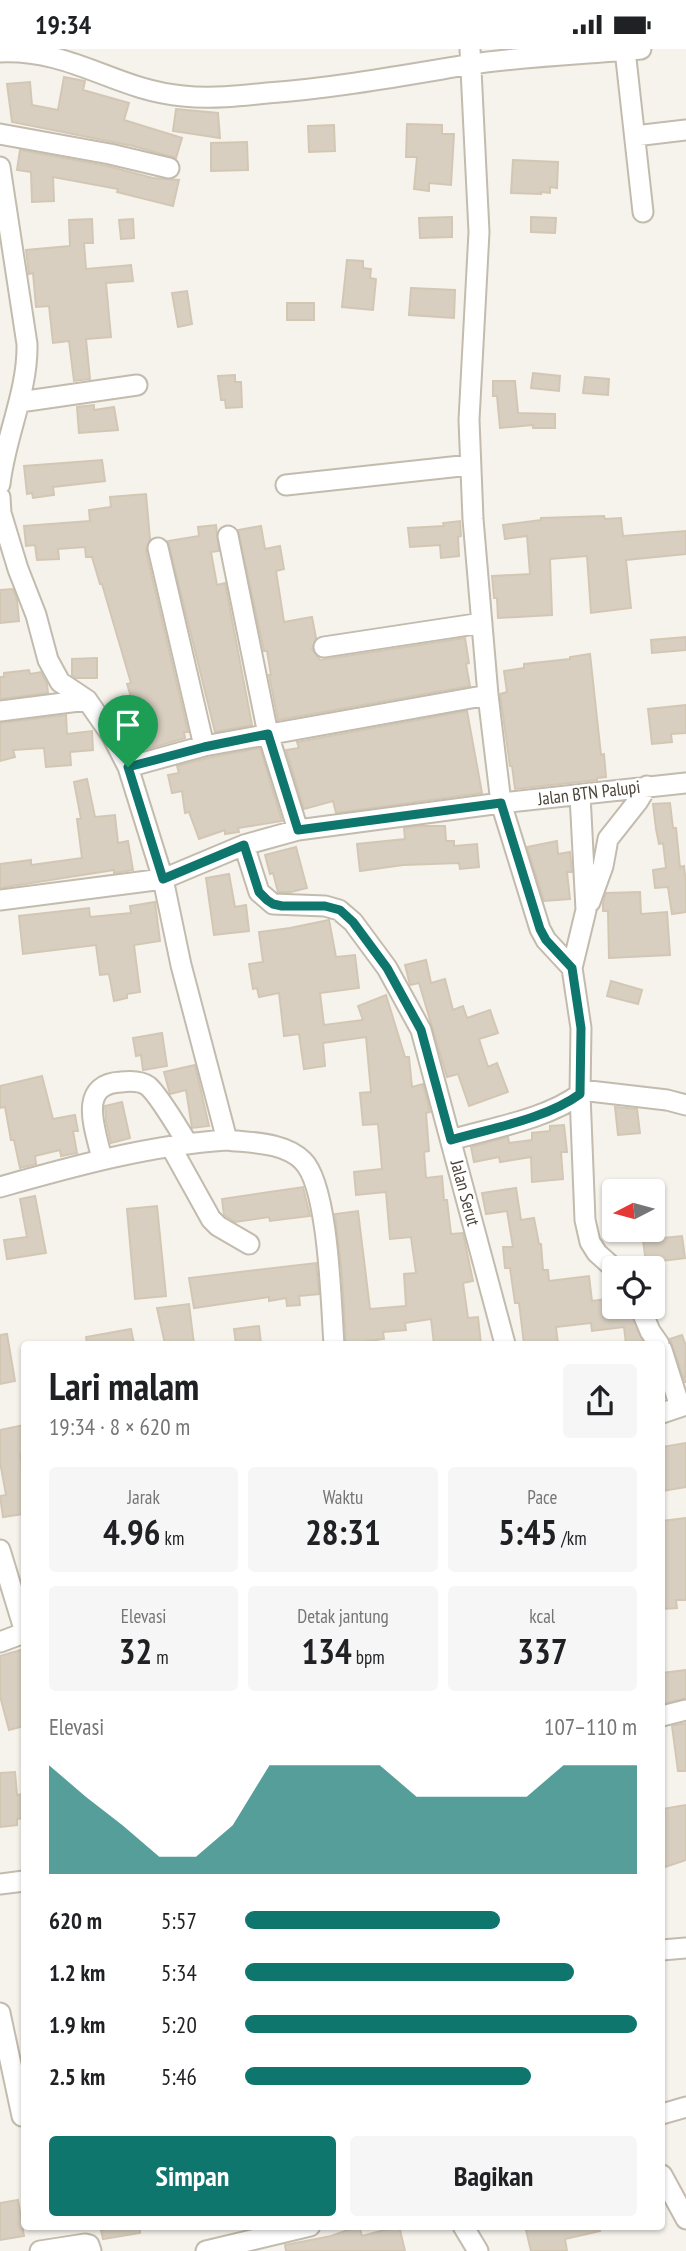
<!DOCTYPE html>
<html lang="id">
<head>
<meta charset="utf-8">
<style>
	:root { --surface:#fff; --page:#f6f6f6; --text:#202124; --muted:#757577; --accent:#0f766e }
	body { margin:0; font-family:"PT Sans Narrow",sans-serif; background:var(--page); color:var(--text); height:100vh; display:flex; flex-direction:column; font-size:26px; white-space:nowrap }
	* { box-sizing:border-box; margin:0 }
	p { font-size:23px; color:var(--muted) }
	.icon { flex:none; width:38px; height:38px; fill:none; stroke:currentColor; stroke-width:2; stroke-linecap:round; stroke-linejoin:round }
	.map { position:relative; flex:1; overflow:hidden }
	.drawer { position:absolute; left:21px; top:1292px; width:644px; height:889px; display:flex; flex-direction:column; background:var(--surface); border-radius:7px; box-shadow:0 2px 5px #0004 }
	.drawer>* { flex:none }
	.needle { width:46px; rotate:264deg }
	.controls { position:absolute; left:602px; top:1130px; display:grid; gap:14px }
	.controls a { display:grid; place-items:center; width:63px; height:63px; border-radius:7px; background:var(--surface); box-shadow:0 2px 5px #0004; font-size:35px }
	.pin { position:absolute; display:grid; place-items:center; width:60px; height:60px; color:#fff; margin:-72px -30px; border-radius:50% 50% 50% 0; rotate:-45deg; box-shadow:0 0 7px #0007 }
	.pin .icon { rotate:45deg }
	.round { display:grid; place-items:center; flex:none; width:74px; height:74px; border-radius:7px; background:var(--page) }
	.overview { display:flex; align-items:center; justify-content:space-between; height:119px; padding:0 28px }
	h1 { font-size:38px; font-weight:700; line-height:52px }
	.figures { display:grid; grid-template-columns:repeat(3,1fr); gap:10px; height:119px; padding:7px 28px }
	.figures div { display:grid; align-content:center; border-radius:7px; background:var(--page); text-align:center }
	.figures b { font-size:35px; font-weight:700 }
	.figures small { font-size:19px; font-weight:400 }
	.figures p { font-size:19px }
	.chart { height:196px; padding:14px 28px }
	.chart p { display:flex; justify-content:space-between }
	.chart svg { width:100%; height:126px; margin-top:7px; fill:var(--accent); opacity:.7 }
	.cta { display:flex; gap:14px; margin-top:auto; padding:14px 28px }
	.cta a { flex:1; height:80px; border-radius:7px; background:var(--accent); color:#fff; font-size:28px; font-weight:700; line-height:80px; text-align:center }
	.cta a+a { background:var(--page); color:var(--text) }
	ul { padding:0 28px; list-style:none; font-size:23px }
	li { display:grid; grid-template-columns:112px 84px 1fr; align-items:center; height:52px }
	li i { height:18px; border-radius:9px; background:var(--accent) }
	.status { display:flex; justify-content:space-between; align-items:center; height:49px; padding:0 35px; background:var(--surface); direction:ltr }
	.status svg { height:19px; fill:currentColor }
	.map>svg:first-child { display:block }
	.building { fill:#d8cfc1; stroke:#d3c7b4; stroke-width:2 }
	.lines { fill:none; stroke-linecap:round; stroke-linejoin:round }
	.minor-casing { stroke:#c2bbae; stroke-width:23 }
	.minor { stroke:#fff; stroke-width:19 }
	.route-casing { stroke:#fff; stroke-width:14 }
	.route { stroke:#0f766e; stroke-width:9 }
	.labels { text-anchor:middle; stroke-width:5; stroke-linejoin:round; paint-order:stroke }
	.street-label { font-size:18px; fill:#4b4439; stroke:#fff }
</style>
</head>
<body>
<div class="status"><b>19:34</b><svg viewBox="0 0 49 12"><path d="M0 12V9h3v3zM5 12V6h3v6zM10 12V3h3v9zM15 12V0h3v12zM26 1h20v11H26zM47 4h2v5h-2z"/></svg></div>
<div class="map">
<svg width="686" height="2202" viewBox="0 0 686 2202">
	<rect width="100%" height="100%" fill="#f6f3ec"/>
	<path class="building" d="M64,28L85,32L83,41L129,54L124,71L182,89L176,109L133,97L12,73L7,35L30,33L32,56L58,61Z
		M176,60L218,64L220,89L173,82Z
		M407,75L442,76V85H454L451,136L429,134V142L414,140L417,108H406Z
		M334,76L335,102L309,103L308,77Z
		M247,93L248,121L211,122V94Z
		M20,101L107,117L153,129L179,131L173,157L117,143L118,140L53,128L54,152L32,153L31,123L17,121Z
		M513,111L558,113L557,139L550,138V144L541,143V145L511,144Z
		M452,168V188L420,189L419,169Z
		M531,168L556,169L555,184L531,183Z
		M92,170L93,194H84L86,220L131,216L133,232L106,234L111,288L86,290L90,330L74,332L69,292L53,294L49,257L36,258L33,224L29,225L26,201L70,197L69,171Z
		M133,170L134,189L121,190L119,171Z
		M347,211L363,212V219L371,220L370,229L376,230L373,261L342,258Z
		M411,239L455,241L454,269L409,266Z
		M187,242L192,275L178,278L172,244Z
		M287,254H314V271H287Z
		M533,324L560,327L559,342L531,339Z
		M235,326V333H241L242,358L226,359L225,351H221L218,327Z
		M585,328L609,330L608,346L583,344Z
		M493,332H515L518,364L555,365V379H533V376L500,379L497,347H493Z
		M94,356V361L114,358L118,381L79,384L77,358Z
		M102,411L105,432L53,438L54,446L33,449L32,444L27,445L24,417Z
		M146,445L150,490L146,502L188,683H184L185,689L147,700L127,635L131,634L102,535H100L92,508H86L85,498L58,500L59,510L37,511L35,496L26,497L24,477L90,472L89,461L111,458L110,448Z
		M604,467L605,470L621,469L623,487L686,482V505L626,511L631,559L591,564L587,507L550,510L552,566L498,569L497,549H494L492,527L530,525L527,487L505,490L503,476L541,471V469Z
		M460,472L461,487L458,488L459,507L441,509L440,496L410,498L408,479L444,477L443,474Z
		M216,476L219,502L211,503L217,536L225,534L252,676L215,683L168,492L199,487L198,478Z
		M261,477L265,500L280,497L284,520L276,522L284,573L312,568L316,589L312,600L320,611L465,589L469,614L466,615L470,637L278,671L269,626H271L267,602H264L238,481Z
		M13,540L17,551L19,572L0,574V541Z
		M686,588V601L652,604L651,591Z
		M590,605L601,706L604,705L606,728L597,729V731L515,740L512,717H510L500,645L507,643L504,622L524,619V615L570,610V608Z
		M97,609V629H76L72,626V610Z
		M29,621L30,625L41,623L47,635L48,644L0,650V628H4V624Z
		M686,656V684L671,685L672,693L652,695L648,660Z
		M467,662L482,744L336,764L333,752L304,760L286,701L299,699L297,693Z
		M66,666L67,685L92,682L93,701L70,703L71,716L46,718L44,699L13,701L15,708L0,712V674Z
		M260,699L282,772L238,779L239,783L225,785V781L199,790L189,763L185,764L182,742L172,744L168,726L179,724L177,717L207,709Z
		M87,730L95,768L115,766L118,794L128,792L133,821L114,824V821L0,839V815L31,811V816L82,809L77,770H81L74,733Z
		M670,754L673,779H676L680,818L684,817L686,835V863L672,865L668,838L655,839L653,821L666,819L663,794L659,795L656,780L653,755Z
		M417,777H445L446,792H454V797L477,795L479,818L460,820L459,814L403,816L360,822L357,795L405,790L404,779Z
		M557,792L558,805L570,803L572,823H567L570,850L544,852L527,798Z
		M296,798L307,839L291,843H278L273,824L270,825L265,806Z
		M229,825L235,858L246,856L249,882L214,886L206,829Z
		M640,843L641,865L667,863L670,906L609,909L608,862H603V854L606,844Z
		M155,853L160,892L134,896L140,943L127,945V949L114,952L109,925L100,926L96,896L23,905L19,867L89,859L90,868L131,864L130,857Z
		M329,871L336,908L355,906L359,939L320,944L324,976L363,971L358,957L386,946L405,1008H409L412,1038L423,1035L430,1063L426,1064L429,1102L424,1103L426,1129L442,1127L444,1151H447L451,1185L463,1184L473,1232L463,1234L468,1269L478,1268L481,1295H434L431,1270L405,1274L406,1281L383,1283L384,1290L346,1295L342,1226L335,1165L358,1162L370,1260L406,1257L404,1225L416,1224L411,1188L390,1190L386,1143L356,1146L354,1123L382,1120L378,1075L363,1076L360,1044L371,1043L366,988L323,994L325,1017L304,1020L299,985L284,987L279,944L259,948L257,939L253,940L249,915L263,913L259,883L290,879Z
		M426,911L431,934L445,930L453,961L463,957L467,969L490,961L498,984L479,990L488,1018L497,1014L508,1043L469,1057L458,1025L447,1028L419,934L410,936L405,916Z
		M611,932L642,941L638,955L607,947Z
		M162,984L167,1017L143,1021L141,1006L136,1007L133,989Z
		M195,1016L209,1077L192,1079L186,1041L170,1045L164,1023Z
		M42,1027L53,1070L75,1066L78,1082H73L77,1104L61,1107L60,1101L35,1107L36,1115L20,1119L14,1091H11L5,1058L0,1059V1037Z
		M122,1053L130,1089L111,1094L106,1072L105,1057Z
		M615,1058L637,1060L640,1084L618,1086Z
		M564,1076L567,1103H561L563,1130L532,1133L531,1108L500,1113L499,1108L474,1113L471,1098L508,1088L509,1094L532,1091V1084L550,1082V1077Z
		M303,1138L310,1167L270,1172L269,1168L235,1173L224,1166L222,1150Z
		M516,1139L521,1171L534,1169L539,1195H541L543,1221H548L549,1232L589,1227L592,1252L613,1249L614,1258H628L644,1295H626L624,1278L592,1282L591,1274L556,1278L558,1295H524L519,1254H515L510,1219H505L503,1198H513L507,1162L486,1165L482,1144Z
		M35,1147L46,1204L7,1210L4,1191L27,1188L20,1150Z
		M157,1157L166,1247L135,1250L127,1160Z
		M682,1187L685,1209L646,1214L643,1191Z
		M316,1214L319,1245L299,1247L300,1256L287,1257L286,1249L269,1252V1248L194,1259L189,1229Z
		M189,1255L194,1295H165L157,1259Z
		M259,1277L261,1295H236L234,1280Z
		M131,1280L134,1295H87L86,1288Z
		M7,1285L15,1332L0,1335V1286Z
		M682,1286L686,1297L685,1334L670,1290Z
		M24,1376V1404L20,1405L24,1433V1465L3,1468L0,1447L6,1446L0,1413V1381Z
		M686,1394V1438L662,1442V1398Z
		M686,1469V1551H676L677,1559L662,1560V1472Z
		M24,1600V1677L9,1681L0,1647V1607Z
		M686,1621V1649L662,1655V1624Z
		M686,1674V1722H678L672,1677Z
		M15,1723L17,1746L24,1745V1769L17,1770V1776L0,1778V1724Z
		M686,1756V1811L662,1819V1760Z
		M18,2151L24,2187L0,2191V2154Z
		M100,2177H140V2184L103,2190Z
		M359,2177L362,2187L399,2177L405,2202H286L285,2196L331,2187Z
		M525,2177H599L600,2182L565,2190L567,2202H531Z"/>
	<g class="lines">
		<defs>
			<path id="minor" d="M470,0L479,183L469,371L473,470L488,646L501,754L540,880L546,891L572,919
				M625,1L643,163
				M0,3C73,0 115,41 183,47C211,50 239,47 267,44C334,39 400,27 466,16C524,7 583,5 641,0
				M0,85L110,105L169,119
				M635,87L686,81
				M0,118L27,295C28,343 5,388 0,435
				M20,353L137,336
				M286,436L470,416
				M0,448L1,464L18,520L36,566L48,611L60,633L87,651L112,687L128,718L163,830L181,916L227,1091C150,1096 74,1117 0,1138
				M228,487L268,685L298,781
				M158,499L204,697
				M324,598L482,574
				M0,662L87,651
				M128,718L204,697L488,646
				M580,746L586,861L572,919L581,979L580,1045L585,1171L590,1193L597,1204L615,1220
				M244,796L259,843L273,855L325,857L339,861L353,873L387,919L421,981L505,1295
				M0,851L163,830L244,796L298,781L501,754L686,734
				M590,853L603,817L608,790L638,752L647,737
				M581,1041L667,1051L686,1056
				M227,1091C251,1094 285,1093 303,1112C329,1138 331,1256 334,1295
				M451,1091C491,1079 547,1070 580,1045
				M171,1098L211,1170L218,1177L249,1195
				M102,1110C96,1082 76,1035 121,1033C129,1032 141,1032 148,1037C159,1046 179,1081 188,1095
				M640,1258L650,1282L659,1295
				M662,1301L680,1358
				M662,1364L686,1356
				M0,1501L24,1580
				M0,1593L24,1584
				M662,1667L686,1661
				M0,1835L24,1832
				M662,1901L686,1899
				M0,1964L22,2067
				M662,2065L686,2058
				M662,2126L686,2170
				M463,2177L478,2202
				M40,2202L85,2195L89,2196L91,2202
				M206,2202L310,2177"/>
		</defs>
		<use href="#minor" class="minor-casing"/>
		<use href="#minor" class="minor"/>
	</g>
	<g class="lines">
		<defs>
			<path id="route" d="M268,685L298,781L501,754L540,880L546,891L572,919L581,979L580,1045C546,1070 492,1079 451,1091L421,981L387,919L353,873L340,861L325,857H282L273,855L267,851L259,843L244,796L163,830L128,718L204,698Z"/>
		</defs>
		<use href="#route" class="route-casing"/>
		<use href="#route" class="route"/>
	</g>
	<g class="labels">
		<g class="street-label">
			<text transform="translate(589 744) rotate(-7)" y="6">Jalan BTN Palupi</text>
			<text transform="translate(465 1144) rotate(75)" y="6">Jalan Serut</text>
		</g>
	</g>
</svg>
<div class="controls">
<a><svg class="needle" viewBox="-14 -14 28 28"><path d="M0-13l5 13h-10z" fill="#e53935"/><path d="M0 13l5-13h-10z" fill="#757577"/></svg></a>
<a><svg class="icon" aria-label="locate" viewBox="0 0 24 24"><circle cx="12" cy="12" r="6"/><path d="M12 2v4M12 18v4M2 12h4M18 12h4"/></svg></a>
</div>
<div class="pin" style="left:128px;top:718px;background:#1e9e55"><svg class="icon" aria-label="arrive" viewBox="0 0 24 24"><path d="M6 21V4h12l-3 4 3 4H6"/></svg></div>
<section class="drawer">
<div class="overview"><div><h1>Lari malam</h1><p>19:34 · 8 × 620 m</p></div><a class="round"><svg class="icon" aria-label="share" viewBox="0 0 24 24"><path d="M12 15V3M7 8l5-5 5 5M5 13v7h14v-7"/></svg></a></div>
<div class="figures">
<div><p>Jarak</p><b>4.96<small> km</small></b></div>
<div><p>Waktu</p><b>28:31</b></div>
<div><p>Pace</p><b>5:45<small> /km</small></b></div>
</div>
<div class="figures">
<div><p>Elevasi</p><b>32<small> m</small></b></div>
<div><p>Detak jantung</p><b>134<small> bpm</small></b></div>
<div><p>kcal</p><b>337</b></div>
</div>
<div class="chart"><p><span>Elevasi</span>107–110 m</p>
<svg viewBox="0 0 160 44" preserveAspectRatio="none"><path d="M0 44V6L10 17L20 27L30 38L40 38L50 27L60 6L70 6L80 6L90 6L100 17L110 17L120 17L130 17L140 6L150 6L160 6V44z"/></svg>
</div>
<ul>
<li><b>620 m</b>5:57<i style="width:65%"></i></li>
<li><b>1.2 km</b>5:34<i style="width:84%"></i></li>
<li><b>1.9 km</b>5:20<i style="width:100%"></i></li>
<li><b>2.5 km</b>5:46<i style="width:73%"></i></li>
</ul>
<div class="cta"><a>Simpan</a><a>Bagikan</a></div>
</section>
</div>
</body>
</html>
